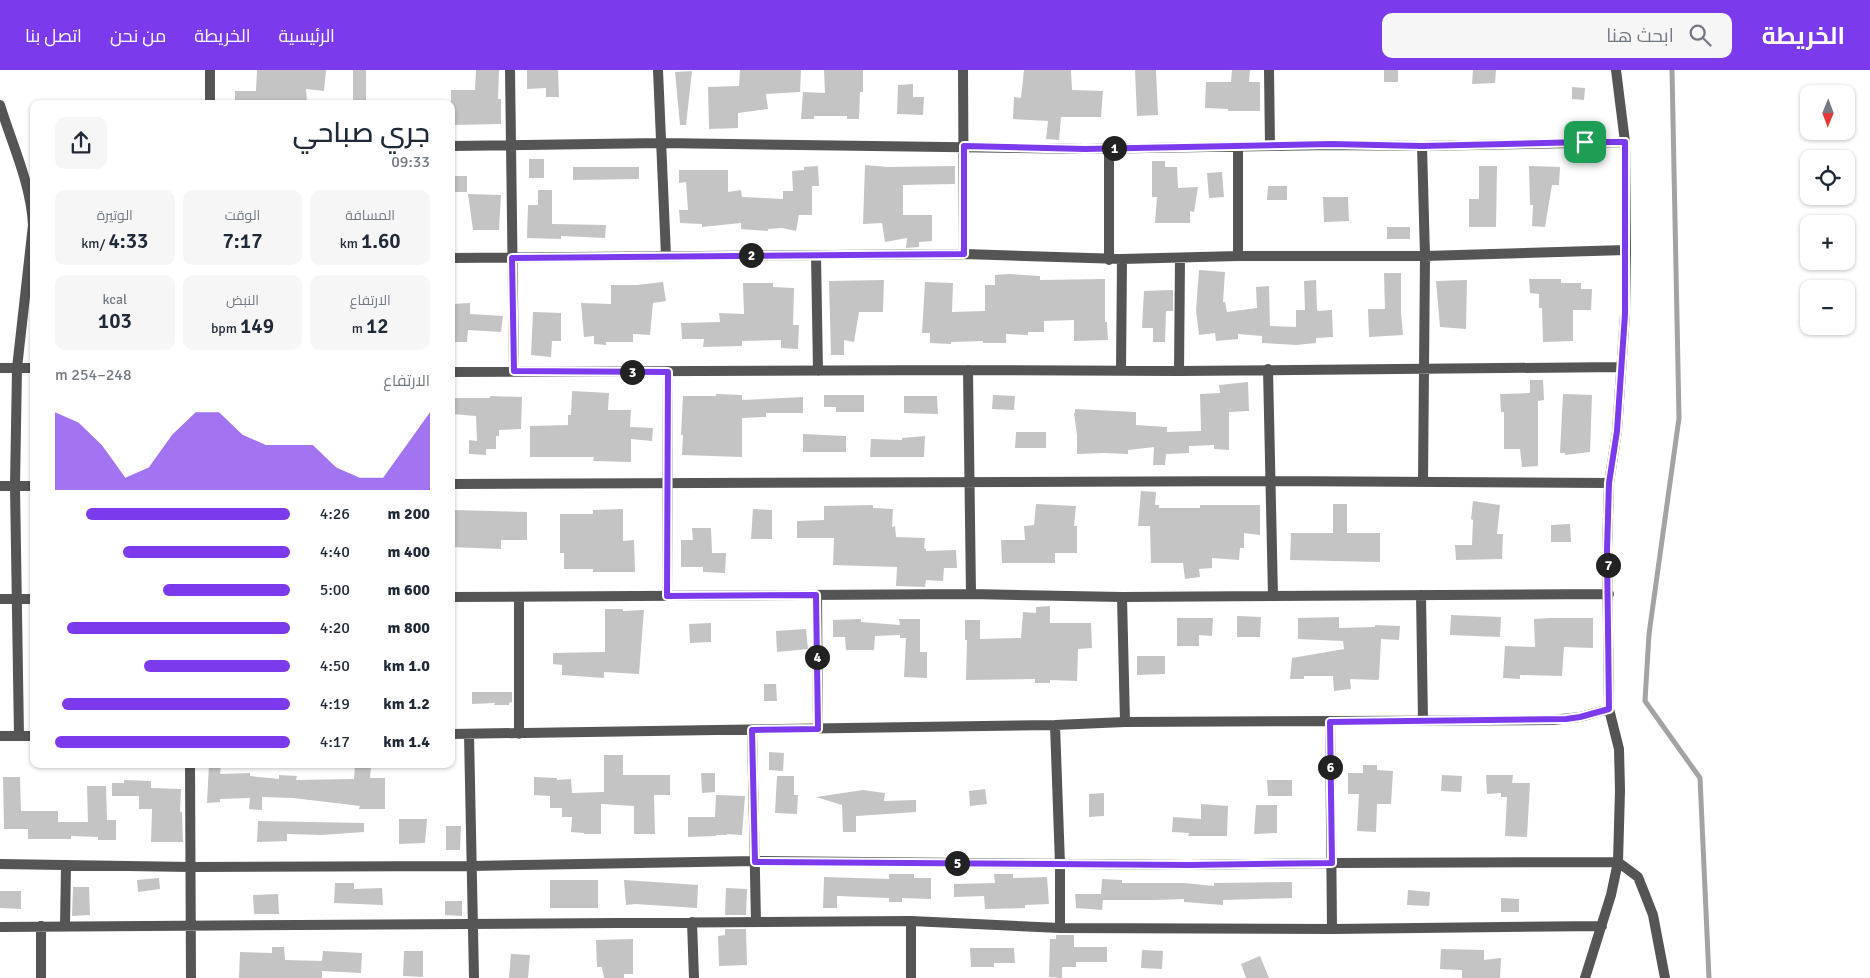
<!DOCTYPE html>
<html lang="ar">
<head>
<meta charset="utf-8">
<style>
	:root { --surface:#fff; --page:#f6f6f7; --text:#1f2937; --muted:#747a83; --accent:#7c3aed }
	body { margin:0; font-family:Signika,Cairo,sans-serif; background:var(--page); color:var(--text); direction:rtl; height:100vh; display:flex; flex-direction:column; font-size:19px; white-space:nowrap }
	* { box-sizing:border-box; margin:0 }
	p { font-size:16px; color:var(--muted) }
	.icon { flex:none; width:28px; height:28px; fill:none; stroke:currentColor; stroke-width:2; stroke-linecap:round; stroke-linejoin:round }
	.map { position:relative; flex:1; overflow:hidden; direction:ltr }
	.sheet { position:absolute; left:30px; top:30px; width:425px; height:668px; display:flex; flex-direction:column; background:var(--surface); border-radius:10px; box-shadow:0 1px 4px #0004; direction:rtl }
	.sheet>* { flex:none }
	.needle { width:32px; rotate:181deg }
	.fabs { position:absolute; left:1800px; top:15px; display:grid; gap:10px }
	.fabs a { display:grid; place-items:center; width:55px; height:55px; border-radius:10px; background:var(--surface); box-shadow:0 1px 4px #0004; font-size:25px }
	.pin { position:absolute; display:grid; place-items:center; width:42px; height:42px; color:#fff; margin:-21px; border-radius:10px; box-shadow:0 2px 8px #0006 }
	.km { position:absolute; width:25px; height:25px; margin:-12px; border-radius:50%; background:#222; color:#fff; font-size:14px; line-height:25px; text-align:center }
	.round { display:grid; place-items:center; flex:none; width:52px; height:52px; border-radius:10px; background:var(--page) }
	.head { display:flex; align-items:center; justify-content:space-between; height:85px; padding:0 25px }
	h1 { font-size:28px; font-weight:600; line-height:38px }
	.metrics { display:grid; grid-template-columns:repeat(3,1fr); gap:8px; height:85px; padding:5px 25px }
	.metrics div { display:grid; align-content:center; border-radius:10px; background:var(--page); text-align:center }
	.metrics b { font-size:21px; font-weight:600 }
	.metrics small { font-size:14px; font-weight:400 }
	.metrics p { font-size:14px }
	.chart { height:140px; padding:10px 25px }
	.chart p { display:flex; justify-content:space-between }
	.chart svg { width:100%; height:90px; margin-top:5px; fill:var(--accent); opacity:.7 }
	ul { padding:0 25px; list-style:none; font-size:16px }
	li { display:grid; grid-template-columns:80px 60px 1fr; align-items:center; height:38px }
	li i { height:12px; border-radius:6px; background:var(--accent) }
	header { display:flex; align-items:center; gap:30px; box-sizing:border-box; height:70px; padding:0 25px; background:var(--accent); color:#fff }
	header strong { font-size:24px }
	nav { display:flex; gap:28px; margin-inline-start:auto; font-size:18px }
	.search { width:350px; height:45px; background:var(--page); display:flex; align-items:center; gap:12px; box-sizing:border-box; padding:0 18px; border-radius:10px; color:var(--muted); font-size:19px }
	.map>svg:first-child { display:block }
	.lines { fill:none; stroke-linecap:round; stroke-linejoin:round }
	.stream { stroke:#a3a3a3; stroke-width:5 }
	.building { fill:#c4c4c4 }
	.street { stroke:#555; stroke-width:10 }
	.route-casing { stroke:#fff; stroke-width:10 }
	.route { stroke:#7c3aed; stroke-width:6 }
</style>
</head>
<body>
<header>
<strong>الخريطة</strong>
<div class="search"><svg class="icon" aria-label="search" viewBox="0 0 24 24"><circle cx="10" cy="10" r="6"/><path d="M15 15l6 6"/></svg>ابحث هنا</div>
<nav><a>الرئيسية</a><a>الخريطة</a><a>من نحن</a><a>اتصل بنا</a></nav>
</header>
<div class="map">
<svg width="1870" height="908" viewBox="0 0 1870 908">
	<rect width="100%" height="100%" fill="#fff"/>
	<g class="lines">
		<path class="stream" d="M1672,0L1679,348L1649,564L1645,631L1700,708L1709,908"/>
	</g>
	<path class="building" d="M257,0H326L324,21L306,19L307,31L280,32V34H235V21H256Z
		M353,0H366V34H353Z
		M476,0H499L498,29H501V54L451,55V20H475Z
		M527,0H558L559,27H546V18L527,19Z
		M740,0H801L800,22L766,24L768,39L738,43V58L709,59L708,17L739,16Z
		M824,0H863V22H860L859,49H847V46H814V49H801L803,22L825,23Z
		M1024,0H1071L1072,20L1103,21L1101,47H1061L1059,70L1046,69L1048,51L1013,49L1014,27L1021,28Z
		M1135,0H1156L1158,45L1137,46Z
		M1232,0H1250L1249,12H1260V41H1228V39L1205,38L1206,12H1231Z
		M1384,0H1398V12H1384Z
		M1473,0H1496L1495,13L1472,14Z
		M692,1L686,55H680L675,2Z
		M913,14V27H924L923,45L897,44L898,15Z
		M1572,17L1585,18L1584,30L1572,29Z
		M529,89H544V108H529Z
		M1152,91H1165V97H1177L1178,118L1198,117L1194,142L1190,141V153H1155L1157,127H1152Z
		M865,95L887,97L955,96V114L903,115V145H932V171L919,172V177L906,178L907,168L885,172L882,153L863,154Z
		M818,96L819,116H812V145H799L796,161L782,158L768,159V161L741,159V153L702,157V154L680,153L679,140H688L686,112L679,113V100H728V122L741,120L742,127L783,129V121H793L792,101L804,100V97Z
		M1479,96H1497L1496,157H1469V129H1479Z
		M1529,96L1560,97L1559,115H1552L1545,157L1532,156L1533,135H1530Z
		M573,97H639V109L573,110Z
		M1222,102L1224,127L1209,128L1207,103Z
		M451,106H467V122H451Z
		M1268,116H1287V130H1267Z
		M538,120H552V154L606,155L605,168L561,166V169L527,168L528,135H538Z
		M468,124L501,125L499,160H473Z
		M1323,127H1348L1349,151L1324,152Z
		M1387,157H1410V169H1387Z
		M1199,200L1225,202L1223,232H1225L1227,242L1257,238L1256,217L1269,216L1270,256L1296,257V240H1305L1304,211L1316,210L1317,240L1318,241L1332,240L1333,267L1316,268V273L1296,275L1262,273V266L1238,264V269L1216,271L1215,263L1199,265L1196,240Z
		M1384,203H1401V243L1403,265L1369,267L1368,239H1385Z
		M1009,204L1040,206V210L1105,209V252H1107L1108,270L1074,271V250L1044,251V262H1028V265L1006,264V273H983V271L951,272V274L930,273V263H922L925,212L953,213L952,242L985,241V215H995V205Z
		M1529,209H1561V213H1581V219H1592L1591,240H1573V271L1543,272L1542,238H1539V224L1530,223Z
		M884,210L883,242H859L854,272L844,270V285H831L829,211Z
		M1467,210L1466,259L1440,257L1436,211Z
		M663,212L666,231L653,233L650,265L633,264V272H606V275L594,274V266L584,267L581,233L611,234V215H637Z
		M743,213H773V217L794,218L793,255H799L798,279L781,278V270L742,271V276L703,277L704,269H682L681,253L720,252L719,243L744,244Z
		M1173,220V241H1166L1165,272H1153V258H1142L1144,221Z
		M470,233V244L503,246L501,262L468,260L467,272H451V252H454L453,234Z
		M533,242L561,243V271H552L551,287L531,285Z
		M1530,310H1543L1544,330L1538,331V396L1522,397L1520,379H1504V342H1501L1500,324L1530,323Z
		M1248,312L1249,341L1229,342V380L1214,379V375L1189,376V383L1166,384L1165,395H1153L1154,377L1128,380V384L1104,383L1077,384V365L1074,343H1075V339L1136,342V355L1167,357V362L1201,361L1200,324L1220,323L1219,315Z
		M572,321L609,323L608,340H631L630,357L653,358L652,371L631,369V392L593,391L594,387H530V356L568,355V345H571Z
		M716,324L742,325V330L803,327V343H766V347L742,348V387L682,385L683,365H681L683,326H716Z
		M1563,324L1592,325L1590,382L1565,385V383H1560Z
		M824,325H864V342H836V337H824Z
		M993,325L1015,326L1014,340L992,339Z
		M490,326L522,327L521,359L499,360V366H496V379H486V385L469,384V370L477,371L476,346L451,344V328H490Z
		M904,326H937L938,344L904,343Z
		M1016,362H1046V378H1015Z
		M803,364L846,366V382H803Z
		M925,366L924,387H870L871,369L902,370V368Z
		M1141,421L1156,422L1155,435H1159V438H1200V435H1260V465L1244,463V478H1240L1239,490L1212,488V498L1199,499L1200,507L1185,509L1183,493H1151L1150,456H1138Z
		M1473,431L1500,435L1497,464H1503L1502,489L1456,490L1455,475H1472L1473,450L1471,449Z
		M1036,434L1076,436L1074,456H1077V483H1055V493H1002L1001,470H1025L1024,456L1034,455Z
		M1333,434H1347V463H1380V492L1290,490L1291,463H1333Z
		M873,435V438L893,439L892,457L895,456L896,467L925,468L924,478L926,479V481L956,480L957,498H944L943,511L926,510L925,517L896,516L897,497L833,495L834,468H797V451L824,450V436Z
		M623,439V471L634,470L635,502H593V499H564V483H560V444H593V440Z
		M753,439L772,440V469H751Z
		M451,440L527,442V470H501V479L451,477Z
		M1570,454L1571,472H1551V455Z
		M692,458H711L712,483H726L725,503L703,502V497H681V470H693Z
		M1050,536V553H1091L1092,578L1078,579L1077,611L1050,610V613H1035V609L966,610L967,570H965V550H980V569L1021,568L1023,542L1036,543V537Z
		M605,539H623V541L644,540L639,604L604,602V608L562,605V595L553,594V583L605,582Z
		M1451,545L1501,547L1500,567L1450,565Z
		M1237,546L1261,547L1260,567H1237Z
		M1339,547V558L1375,557V555L1400,556L1399,570L1381,569L1379,609L1378,610L1350,609L1351,619L1334,621L1333,606H1304V609H1290L1292,588L1344,579L1343,571L1298,569V548Z
		M1177,548H1213L1212,566L1199,565V576H1177Z
		M1551,548H1593V578L1564,577L1562,606L1520,605V609L1503,608L1505,576L1535,577L1534,549Z
		M861,549V552L900,555L899,549H920V582H927V608L904,607L906,568H900V565L875,566L874,580H846L845,567H833V550Z
		M711,553V572L690,573L689,554Z
		M806,559L808,579L777,582L776,561Z
		M1137,586H1165V604L1137,605Z
		M764,614H776L777,631H764Z
		M472,622H512V632L509,633V635H494L495,633L472,634Z
		M769,682L784,683L783,701L769,700Z
		M604,685H623V705H670V725H654L655,764H634V736L601,734V764H584V763L571,762L572,747H562V738H550V726L534,725V707L557,708V710L571,709L572,723L604,722Z
		M209,694H221L220,704L250,703V706L279,709V705L297,706L296,710L354,709L355,695L371,696L370,708H385V739H359L360,736L293,728L262,727V740L249,739L250,728L220,729V732L207,733Z
		M1363,695H1377V700L1393,701L1391,734H1377L1376,762L1357,761L1359,724H1348V703H1363Z
		M701,703H715V722L702,723Z
		M1442,705L1462,706L1461,722L1441,721Z
		M1486,705H1513L1512,713H1530L1527,767L1505,766L1507,727H1501V723L1487,724Z
		M777,706H794V725H798L797,744L775,743Z
		M3,707H20L21,741H58V752H88L87,716H106L107,750H116V770H98V767L71,766V769H28V759H4Z
		M124,710L151,711V718L181,719L180,742H182L183,772H151L152,739H139V726H112V713H124Z
		M1267,710H1292V726H1268Z
		M985,719L987,734L970,736L969,721Z
		M863,720L885,723L884,731L916,730V742L856,746V762H843L842,735L816,727Z
		M1104,723V746L1089,747V724Z
		M716,725L745,726L742,765L727,764V765H716V766L688,767V747H715Z
		M1201,734L1228,736L1227,766H1188L1189,763L1172,762L1173,747L1201,749Z
		M1256,735H1277V763L1254,764Z
		M399,749H427L425,773L399,774Z
		M258,751L364,753V762L322,765L287,764V771L257,772Z
		M446,756H461L460,780H446Z
		M889,804H914V808H931V829L902,828V832H889V828L837,826V838H823L824,807L889,809Z
		M994,804H1013V808L1047,807L1049,834L1025,835V838L985,839L984,826L954,827V814L995,813Z
		M159,808L160,819L138,822L137,810Z
		M1102,809L1122,810V813H1184L1214,816V813L1292,812V828L1223,830V835L1184,832V829L1156,830H1103L1102,840L1076,838L1075,824H1101Z
		M550,810H598V838H550Z
		M624,810L698,815L697,838L635,834L626,835Z
		M335,813H354V819L382,818L383,835L334,833Z
		M73,817H89L90,845L72,846Z
		M726,818L747,819L746,845H725Z
		M1408,820L1430,822L1429,836L1407,835Z
		M0,821H21V839L0,838Z
		M278,824L279,844H254L253,825Z
		M1501,828L1519,829V842H1501Z
		M445,831H462V846L445,845Z
		M725,859H746L747,895L719,896L718,866L725,865Z
		M1056,865H1074V877H1107V892H1076V897H1062V908L1049,907L1050,869H1056Z
		M633,869V904H624V908H604L602,897H597L596,870Z
		M272,877H284L285,890L322,891L323,881L362,883L361,903L322,901V908H239L240,882L272,883Z
		M970,878H1014L1015,893H994V897H971Z
		M1441,879L1484,880V890L1501,888L1500,908H1462V900L1440,899Z
		M1142,880L1163,881L1162,899L1141,898Z
		M404,881H423V907L403,906Z
		M511,884L530,885L528,908H509Z
		M1260,886L1269,908H1246L1241,894Z"/>
	<g class="lines">
		<path class="street" d="M210,0V34
			M510,0L514,301
			M658,0L666,186
			M963,0L964,184
			M1269,0L1270,76
			M0,35C12,74 31,114 33,155L17,298L15,416L19,666
			M451,76L662,73L1085,79L1331,75L1422,76L1625,72
			M1422,76L1425,186L1423,412
			M816,185L818,301
			M1238,186V76
			M451,188L964,184L1122,189L1238,186H1425L1626,180
			M1109,190V78
			M0,298H34
			M1268,299L1273,526
			M968,300L971,524
			M1121,301L1122,189
			M1179,301L1180,188
			M451,302L968,300L1179,301L1621,297
			M451,414L1271,411L1609,413
			M0,416H34
			M817,525L818,659
			M1421,525L1423,651
			M667,526L668,301
			M451,527L971,524L1122,527L1609,524
			M1122,527L1125,652
			M0,529H34
			M1330,652L1332,859
			M1055,655L1060,794V858
			M752,660L756,852
			M451,664L1055,655L1125,652L1553,650L1580,647L1609,639
			M469,664L474,908
			M519,664V527
			M0,666H34
			M190,694L191,908
			M0,794L191,797L471,796L755,791L1189,795L1332,793L1618,792L1638,807L1646,827L1653,845L1665,908
			M911,851V908
			M692,852L694,908
			M41,856V908
			M65,856L66,795
			M0,857L911,851L1060,858L1332,859L1602,856
			M1585,908L1611,825L1618,792L1620,720L1619,679L1609,639L1607,480L1609,413L1617,361L1625,244L1626,180L1625,72L1616,0"/>
	</g>
	<g class="lines">
		<defs>
			<path id="route" d="M1585,72H1625V244L1617,361L1609,413L1607,480L1609,639L1580,647L1566,649L1330,652L1332,793L1189,795L755,792L752,660L818,659L816,525L667,526L668,302L514,301L512,188L964,184V76L1085,79L1331,74L1422,76Z"/>
		</defs>
		<use href="#route" class="route-casing"/>
		<use href="#route" class="route"/>
	</g>
</svg>
<div class="fabs">
<a><svg class="needle" viewBox="-14 -14 28 28"><path d="M0-13l5 13h-10z" fill="#e53935"/><path d="M0 13l5-13h-10z" fill="#747a83"/></svg></a>
<a><svg class="icon" aria-label="locate" viewBox="0 0 24 24"><circle cx="12" cy="12" r="6"/><path d="M12 2v4M12 18v4M2 12h4M18 12h4"/></svg></a>
<a>+</a>
<a>−</a>
</div>
<div class="pin" style="left:1585px;top:72px;background:#1e9e55"><svg class="icon" aria-label="arrive" viewBox="0 0 24 24"><path d="M6 21V4h12l-3 4 3 4H6"/></svg></div>
<b class="km" style="left:1114px;top:78px">1</b>
<b class="km" style="left:751px;top:185px">2</b>
<b class="km" style="left:632px;top:302px">3</b>
<b class="km" style="left:817px;top:587px">4</b>
<b class="km" style="left:957px;top:793px">5</b>
<b class="km" style="left:1330px;top:697px">6</b>
<b class="km" style="left:1608px;top:495px">7</b>
<section class="sheet">
<div class="head"><div><h1>جري صباحي</h1><p>09:33</p></div><a class="round"><svg class="icon" aria-label="share" viewBox="0 0 24 24"><path d="M12 15V3M7 8l5-5 5 5M5 13v7h14v-7"/></svg></a></div>
<div class="metrics">
<div><p>المسافة</p><b>1.60<small> km</small></b></div>
<div><p>الوقت</p><b>7:17</b></div>
<div><p>الوتيرة</p><b>4:33<small> /km</small></b></div>
</div>
<div class="metrics">
<div><p>الارتفاع</p><b>12<small> m</small></b></div>
<div><p>النبض</p><b>149<small> bpm</small></b></div>
<div><p>kcal</p><b>103</b></div>
</div>
<div class="chart"><p><span>الارتفاع</span>248–254 m</p>
<svg viewBox="0 0 160 44" preserveAspectRatio="none"><path d="M0 44V6L10 11L20 22L30 38L40 33L50 17L60 6L70 6L80 17L90 22L100 22L110 22L120 33L130 38L140 38L150 22L160 6V44z"/></svg>
</div>
<ul>
<li><b>200 m</b>4:26<i style="width:87%"></i></li>
<li><b>400 m</b>4:40<i style="width:71%"></i></li>
<li><b>600 m</b>5:00<i style="width:54%"></i></li>
<li><b>800 m</b>4:20<i style="width:95%"></i></li>
<li><b>1.0 km</b>4:50<i style="width:62%"></i></li>
<li><b>1.2 km</b>4:19<i style="width:97%"></i></li>
<li><b>1.4 km</b>4:17<i style="width:100%"></i></li>
</ul>
</section>
</div>
</body>
</html>
